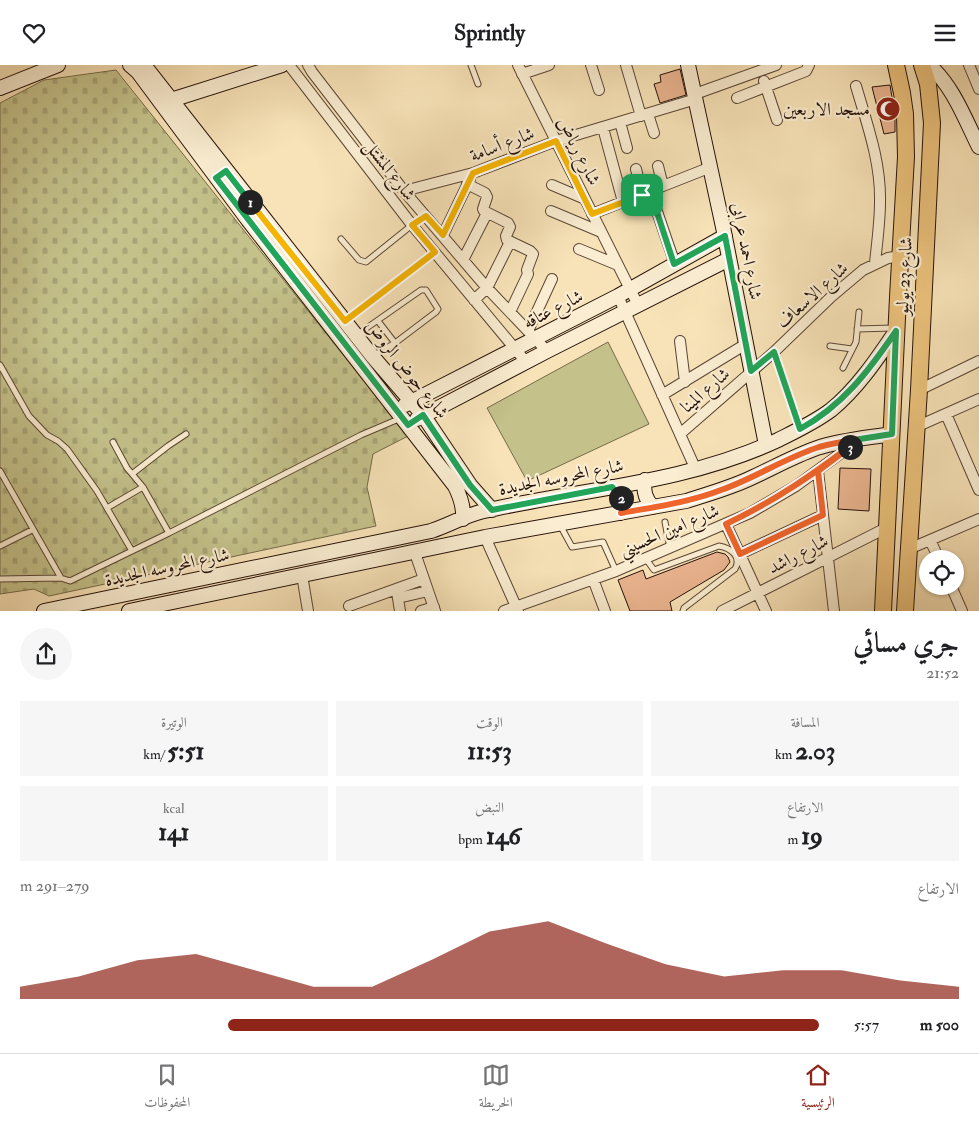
<!DOCTYPE html>
<html lang="ar">
<head>
<meta charset="utf-8">
<style>
	:root { --surface:#fff; --page:#f6f6f6; --text:#202124; --muted:#757577; --line:#e0e0e0; --accent:#8f2418 }
	body { margin:0; font-family:"IM FELL Double Pica",Amiri,serif; background:var(--page); color:var(--text); direction:rtl; height:100vh; display:flex; flex-direction:column; font-size:19px; white-space:nowrap }
	* { box-sizing:border-box; margin:0 }
	p { font-size:16px; color:var(--muted) }
	.icon { flex:none; width:28px; height:28px; fill:none; stroke:currentColor; stroke-width:2; stroke-linecap:round; stroke-linejoin:round }
	.map { position:relative; height:546px; overflow:hidden; direction:ltr }
	.details { display:flex; flex-direction:column; background:var(--surface); flex:1 }
	.details>* { flex:none }
	.tools { position:absolute; left:919px; top:485px; display:grid; gap:10px }
	.tools a { display:grid; place-items:center; width:45px; height:45px; border-radius:50%; background:var(--surface); box-shadow:0 1px 4px #0004; font-size:25px }
	.pin { position:absolute; display:grid; place-items:center; width:42px; height:42px; color:#fff; margin:-21px; border-radius:10px; box-shadow:0 2px 8px #0006 }
	.km { position:absolute; width:25px; height:25px; margin:-12px; border-radius:50%; background:#222; color:#fff; font-size:14px; line-height:25px; text-align:center }
	.round { display:grid; place-items:center; flex:none; width:52px; height:52px; border-radius:26px; background:var(--page) }
	.overview { display:flex; align-items:center; justify-content:space-between; height:85px; padding:0 20px }
	h1 { font-size:28px; font-weight:800; line-height:38px }
	.figures { display:grid; grid-template-columns:repeat(3,1fr); gap:8px; height:85px; padding:5px 20px }
	.figures div { display:grid; align-content:center; border-radius:0px; background:var(--page); text-align:center }
	.figures b { font-size:25px; font-weight:800 }
	.figures small { font-size:14px; font-weight:400 }
	.figures p { font-size:14px }
	.chart { height:140px; padding:10px 20px }
	.chart p { display:flex; justify-content:space-between }
	.chart svg { width:100%; height:90px; margin-top:5px; fill:var(--accent); opacity:.7 }
	ul { padding:0 20px; list-style:none; font-size:16px }
	li { display:grid; grid-template-columns:80px 60px 1fr; align-items:center; height:38px }
	li i { height:12px; border-radius:6px; background:var(--accent) }
	header { display:flex; justify-content:space-between; align-items:center; height:65px; padding:0 20px; background:var(--surface); font-size:22px; font-weight:800 }
	.menu { display:flex; justify-content:space-around; align-items:center; height:70px; border-top:1px solid var(--line); background:var(--surface); font-size:14px; color:var(--muted) }
	.menu a { display:grid; justify-items:center; gap:2px }
	.menu .active { color:var(--accent) }
	.map>svg:first-child { display:block }
	.green { fill:#c4c18a; stroke:#756a4a }
	.cemetery { fill:url(#cemetery-stones); stroke:#756a4a }
	.building { fill:#e9b48f; stroke:#26120a }
	.lines { fill:none; stroke-linecap:round; stroke-linejoin:round }
	.lane-casing { stroke:#5a4636; stroke-width:7 }
	.street-casing { stroke:#5a4636; stroke-width:12 }
	.secondary-casing { stroke:#26120a; stroke-width:16 }
	.primary-casing { stroke:#26120a; stroke-width:18 }
	.lane { stroke:#faedd1; stroke-width:5 }
	.street { stroke:#faedd1; stroke-width:10 }
	.secondary { stroke:#faedd1; stroke-width:14 }
	.primary { stroke:#ecc27c; stroke-width:16 }
	.split-1-casing { stroke:#fff; stroke-width:10 }
	.split-2-casing { stroke:#fff; stroke-width:10 }
	.split-3-casing { stroke:#fff; stroke-width:10 }
	.split-4-casing { stroke:#fff; stroke-width:10 }
	.split-1 { stroke:#f5b400; stroke-width:6 }
	.split-2 { stroke:#22a559; stroke-width:6 }
	.split-3 { stroke:#f0652b; stroke-width:6 }
	.split-4 { stroke:#22a559; stroke-width:6 }
	.labels { text-anchor:middle; stroke-width:4.5; stroke-linejoin:round; paint-order:stroke }
	.poi-label { font-size:18px; fill:#26120a; stroke:#faedd1; text-anchor:end }
	.street-label { font-size:18px; fill:#26120a; stroke:#faedd1 }
</style>
</head>
<body>
<header><svg class="icon" aria-label="menu" viewBox="0 0 24 24"><path d="M4 6h16M4 12h16M4 18h16"/></svg>Sprintly<svg class="icon" aria-label="heart" viewBox="0 0 24 24"><path d="M12 20l-8-8c-3-5 5-10 8-4 3-6 11-1 8 4z"/></svg></header>
<div class="map">
<svg width="979" height="546" viewBox="0 0 979 546">
	<defs>
		<pattern id="cemetery-stones" width="16" height="16" patternUnits="userSpaceOnUse" patternTransform="scale(1.25)"><rect width="16" height="16" fill="#c4c18a"/><path d="M2 7V4a2 2 0 0 1 4 0v3zM10 15v-3a2 2 0 0 1 4 0v3z" fill="#a8a576"/></pattern>
	</defs>
	<rect width="100%" height="100%" fill="#f8e3b8"/>
	<filter id="stains"><feTurbulence type="fractalNoise" baseFrequency=".004" numOctaves="4"/><feColorMatrix values="0 0 0 0 .2 0 0 0 0 .09 0 0 0 0 .02 0 0 0 .5 -.17"/></filter>
	<radialGradient id="worn" r=".72"><stop offset=".6" stop-color="#630" stop-opacity="0"/><stop offset="1" stop-color="#630" stop-opacity=".3"/></radialGradient>
	<path class="green" d="M608,277L649,359L527,416L487,343Z"/>
	<path class="cemetery" d="M116,5L408,371L373,389L367,422L376,461L49,531L34,524L0,529V38L44,15Z"/>
	<path class="building" d="M680,4L686,30L660,38L654,19L661,17L660,10Z
		M890,20L895,50V67L884,69L872,22Z
		M840,403L871,404L869,446L838,444Z
		M717,487L725,489L728,492L730,497L724,505L670,537L672,546H630L618,515L643,505L646,514Z"/>
	<g class="lines">
		<defs>
			<path id="lane" d="M471,0L478,19
				M341,174L359,195L366,197L412,160
				M346,255L434,188
				M378,256L395,278
				M857,264L893,263
				M358,269L421,225H426L438,244L436,247L395,278L373,291
				M830,281L852,284
				M774,287L799,364
				M0,300L29,351L47,370L58,376L67,384L97,426L132,486
				M843,303L856,277L859,247
				M0,406L61,513
				M132,409L168,381L186,369
				M107,443L143,422
				M665,457L670,483
				M560,460L572,482L603,477L616,506
				M169,468L361,370L401,353
				M0,481L32,465
				M646,494L654,505L719,481C731,483 742,492 735,504L684,543L683,546
				M0,514L61,513L70,516L169,468L143,422L127,403L113,377"/>
			<path id="street" d="M289,0L412,160L526,297
				M308,0L312,7L404,126L487,223L547,286
				M518,0L638,240
				M591,0L599,25
				M626,0L641,51
				M969,0L979,24
				M522,9L549,0
				M764,16L777,55
				M856,21C867,59 881,97 880,137C880,157 877,178 875,198
				M695,29L776,0
				M737,33L806,6L809,0
				M648,49L654,68
				M620,57L627,83
				M603,63L623,137
				M658,101L663,121
				M636,104L642,129
				M467,119L485,128L487,132L483,144L484,146L508,158L510,162L506,171L507,175L530,186L533,189L527,205L528,209L510,247
				M552,120L585,134
				M404,126L473,108L556,76L696,34
				M650,126L675,199
				M551,146L601,167
				M592,149L711,102
				M443,170L470,114
				M579,184L618,200
				M463,195L487,148
				M618,231L696,405
				M474,235L487,223L510,177
				M528,266L552,214
				M680,276L685,317
				M919,325L979,296
				M662,330L746,279
				M946,349L979,425
				M916,362L979,334
				M680,369L774,287L831,232L863,205L888,193L901,191
				M818,406L834,546
				M726,459L766,546
				M485,472L518,546
				M930,475L939,494
				M909,484L979,454
				M415,488L435,546
				M740,489L823,450
				M302,510L308,546
				M593,514L605,546
				M951,521L962,546
				M397,527L400,546
				M398,533L428,526
				M349,541L424,514
				M421,546L434,542
				M504,546L616,506L750,448L796,421L859,375
				M722,546L888,462"/>
			<path id="secondary" d="M130,0L138,7L248,155L455,421C460,431 464,442 463,454
				M144,0L373,292L423,350L470,420L492,445
				M688,0L723,162L766,380
				M929,0C953,21 965,54 979,82
				M0,23L58,0
				M171,35L282,0
				M405,340L618,231L725,171
				M417,354L547,286L729,194
				M645,415C643,426 645,434 653,442
				M612,422C621,430 623,437 621,448
				M44,546L431,466C449,460 466,450 484,446C582,424 686,418 778,375C796,366 815,357 831,345C857,324 877,294 896,266
				M129,546L485,472L686,436C708,429 730,423 751,413C773,403 794,391 817,383C841,375 867,373 892,369"/>
			<path id="primary" d="M883,546L898,232L906,92L905,49L902,28L896,0
				M905,546L919,325L932,58L928,19L922,0"/>
		</defs>
		<use href="#lane" class="lane-casing"/>
		<use href="#street" class="street-casing"/>
		<use href="#secondary" class="secondary-casing"/>
		<use href="#primary" class="primary-casing"/>
		<use href="#lane" class="lane"/>
		<use href="#street" class="street"/>
		<use href="#secondary" class="secondary"/>
		<use href="#primary" class="primary"/>
	</g>
	<g class="lines">
		<defs>
			<path id="split-1" d="M250,137L345,256L435,187L412,160L426,151L443,170L473,108L556,76L592,149L642,130"/>
			<path id="split-2" d="M250,137L226,106L216,113L408,360L423,350L470,420L492,445L612,422L621,433"/>
			<path id="split-3" d="M621,433L623,441L621,448C655,442 690,437 721,425C755,413 785,393 819,382C833,378 846,376 860,374C815,408 777,435 726,459L740,489L823,450L818,406L850,382"/>
			<path id="split-4" d="M642,130L650,126L674,199L725,171L751,306L774,287L800,364C843,340 868,307 896,266L892,369L860,374L850,382"/>
		</defs>
		<use href="#split-1" class="split-1-casing"/>
		<use href="#split-2" class="split-2-casing"/>
		<use href="#split-3" class="split-3-casing"/>
		<use href="#split-4" class="split-4-casing"/>
		<use href="#split-1" class="split-1"/>
		<use href="#split-2" class="split-2"/>
		<use href="#split-3" class="split-3"/>
		<use href="#split-4" class="split-4"/>
	</g>
	<defs>
		<symbol id="mosque-disc" viewBox="-11 -11 22 22"><circle r="9.5" fill="#8f2418" stroke="#faedd1"/><path d="M3.5-4.9A6 6 0 1 0 3.5 4.9A5 5 0 1 1 3.5-4.9Z" fill="#fff"/></symbol>
	</defs>
	<g fill-rule="evenodd">
		<use href="#mosque-disc" x="874" y="30" width="28" height="28"/>
	</g>
	<g class="labels">
		<g class="poi-label">
			<text x="870" y="50">مسجد الاربعين</text>
		</g>
		<g class="street-label">
			<text transform="translate(502 79) rotate(-21)" y="6">شارع أسامة</text>
			<text transform="translate(579 86) rotate(63)" y="6">شارع رياض</text>
			<text transform="translate(390 105) rotate(52)" y="6">شارع المشتل</text>
			<text transform="translate(747 186) rotate(79)" y="6">شارع احمد عرابى</text>
			<text transform="translate(904 211) rotate(-87)" y="6">شارع 23 يوليو</text>
			<text transform="translate(812 230) rotate(-42)" y="6">شارع الاسعاف</text>
			<text transform="translate(553 244) rotate(-27)" y="6">شارع عتاقه</text>
			<text transform="translate(407 304) rotate(51)" y="6">شارع حوض الروض</text>
			<text transform="translate(705 325) rotate(-41)" y="6">شارع المينا</text>
			<text transform="translate(561 412) rotate(-11)" y="6">شارع المحروسه الجديدة</text>
			<text transform="translate(669 465) rotate(-23)" y="6">شارع امين الحسيني</text>
			<text transform="translate(798 489) rotate(-27)" y="6">شارع راشد</text>
			<text transform="translate(167 502) rotate(-12)" y="6">شارع المحروسه الجديدة</text>
		</g>
	</g>
	<rect width="100%" height="100%" filter="url(#stains)"/>
	<rect width="100%" height="100%" fill="url(#worn)"/>
</svg>
<div class="tools">
<a><svg class="icon" aria-label="locate" viewBox="0 0 24 24"><circle cx="12" cy="12" r="6"/><path d="M12 2v4M12 18v4M2 12h4M18 12h4"/></svg></a>
</div>
<div class="pin" style="left:642px;top:130px;background:#1e9e55"><svg class="icon" aria-label="arrive" viewBox="0 0 24 24"><path d="M6 21V4h12l-3 4 3 4H6"/></svg></div>
<b class="km" style="left:250px;top:137px">1</b>
<b class="km" style="left:621px;top:433px">2</b>
<b class="km" style="left:850px;top:382px">3</b>
</div>
<section class="details">
<div class="overview"><div><h1>جري مسائي</h1><p>21:52</p></div><a class="round"><svg class="icon" aria-label="share" viewBox="0 0 24 24"><path d="M12 15V3M7 8l5-5 5 5M5 13v7h14v-7"/></svg></a></div>
<div class="figures">
<div><p>المسافة</p><b>2.03<small> km</small></b></div>
<div><p>الوقت</p><b>11:53</b></div>
<div><p>الوتيرة</p><b>5:51<small> /km</small></b></div>
</div>
<div class="figures">
<div><p>الارتفاع</p><b>19<small> m</small></b></div>
<div><p>النبض</p><b>146<small> bpm</small></b></div>
<div><p>kcal</p><b>141</b></div>
</div>
<div class="chart"><p><span>الارتفاع</span>279–291 m</p>
<svg viewBox="0 0 160 44" preserveAspectRatio="none"><path d="M0 44V38L10 33L20 25L30 22L40 30L50 38L60 38L70 25L80 11L90 6L100 17L110 27L120 33L130 30L140 30L150 35L160 38V44z"/></svg>
</div>
<ul>
<li><b>500 m</b>5:57<i style="width:74%"></i></li>
</ul>
</section>
<nav class="menu">
<a class="active"><svg class="icon" aria-label="home" viewBox="0 0 24 24"><path d="M3 11l9-7 9 7M6 9v11h12V9"/></svg>الرئيسية</a>
<a><svg class="icon" aria-label="map" viewBox="0 0 24 24"><path d="M3 6l6-2 6 2 6-2v14l-6 2-6-2-6 2zM9 4v14M15 6v14"/></svg>الخريطة</a>
<a><svg class="icon" aria-label="saved" viewBox="0 0 24 24"><path d="M7 4h10v16l-5-4-5 4z"/></svg>المحفوظات</a>
</nav>
</body>
</html>
